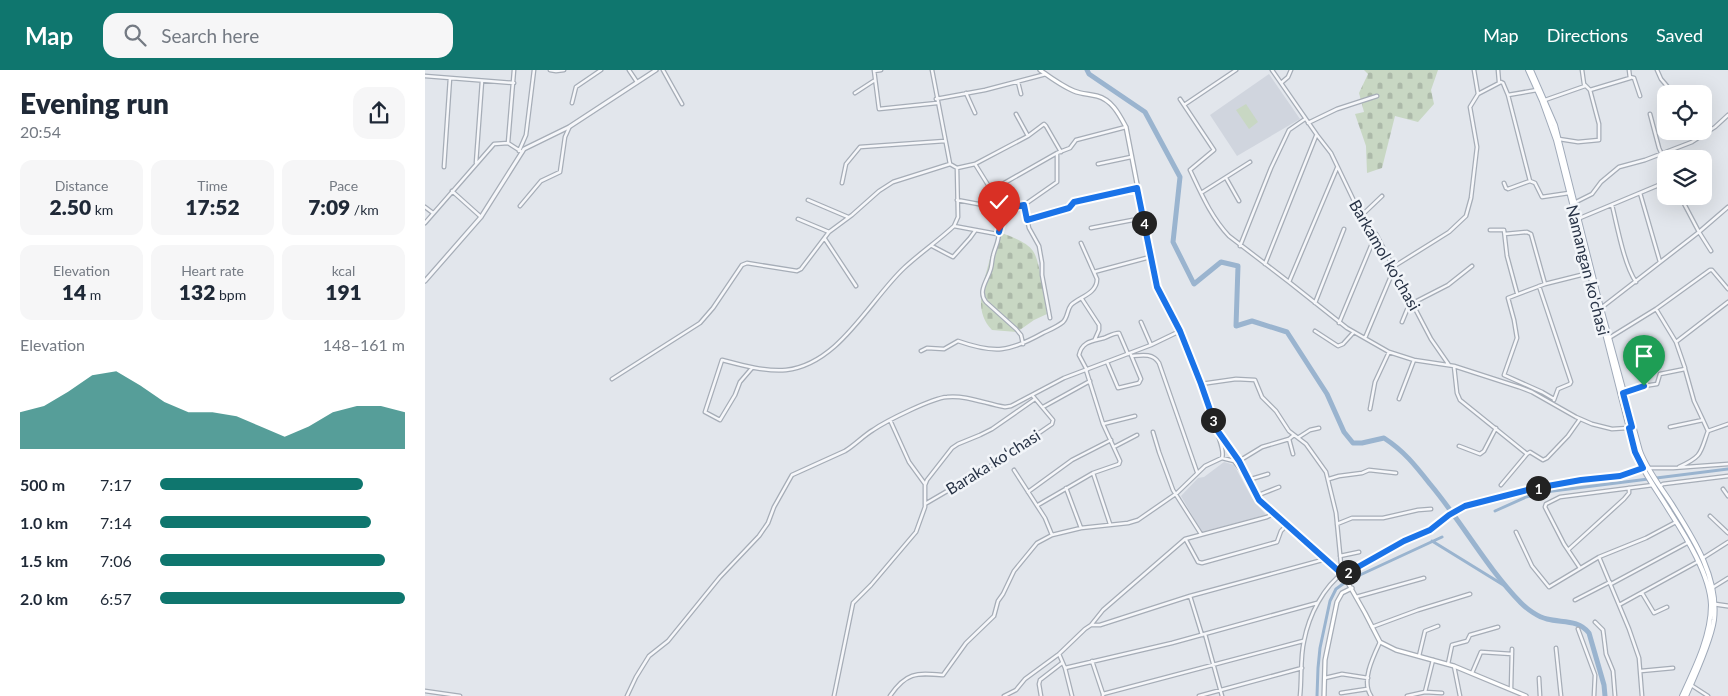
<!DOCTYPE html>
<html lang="en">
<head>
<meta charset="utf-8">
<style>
	:root { --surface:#fff; --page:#f6f6f7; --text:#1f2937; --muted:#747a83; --accent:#0f766e }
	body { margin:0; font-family:Lato,sans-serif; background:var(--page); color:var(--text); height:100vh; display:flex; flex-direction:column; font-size:19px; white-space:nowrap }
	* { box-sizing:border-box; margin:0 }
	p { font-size:16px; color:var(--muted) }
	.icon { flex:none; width:28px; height:28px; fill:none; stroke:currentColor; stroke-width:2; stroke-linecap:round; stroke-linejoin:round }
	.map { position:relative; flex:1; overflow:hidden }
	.side { display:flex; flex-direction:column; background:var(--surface); width:425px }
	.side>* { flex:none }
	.fabs { position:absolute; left:1232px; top:15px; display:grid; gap:10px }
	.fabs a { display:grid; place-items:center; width:55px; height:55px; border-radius:10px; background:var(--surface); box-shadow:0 5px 20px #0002; font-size:25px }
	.pin { position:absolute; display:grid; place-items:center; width:42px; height:42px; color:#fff; margin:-51px -21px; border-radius:50% 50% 50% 0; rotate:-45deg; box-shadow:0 0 5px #0007 }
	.pin .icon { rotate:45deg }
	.km { position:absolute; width:25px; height:25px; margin:-12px; border-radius:50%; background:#222; color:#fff; font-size:14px; line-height:25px; text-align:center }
	.round { display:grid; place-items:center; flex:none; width:52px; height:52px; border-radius:15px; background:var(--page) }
	.overview { display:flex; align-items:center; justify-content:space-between; height:85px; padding:0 20px }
	h1 { font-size:28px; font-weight:800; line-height:38px }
	.figures { display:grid; grid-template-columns:repeat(3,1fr); gap:8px; height:85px; padding:5px 20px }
	.figures div { display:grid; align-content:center; border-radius:12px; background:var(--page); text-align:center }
	.figures b { font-size:21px; font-weight:800 }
	.figures small { font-size:14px; font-weight:400 }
	.figures p { font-size:14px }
	.chart { height:140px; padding:10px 20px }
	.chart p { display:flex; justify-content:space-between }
	.chart svg { width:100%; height:90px; margin-top:5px; fill:var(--accent); opacity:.7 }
	ul { padding:0 20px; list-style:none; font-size:16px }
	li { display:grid; grid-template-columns:80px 60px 1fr; align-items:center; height:38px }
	li i { height:12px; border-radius:6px; background:var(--accent) }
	header { display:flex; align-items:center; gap:30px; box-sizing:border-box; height:70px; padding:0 25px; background:var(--accent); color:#fff }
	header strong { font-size:24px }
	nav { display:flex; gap:28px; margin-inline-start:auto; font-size:18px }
	.search { width:350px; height:45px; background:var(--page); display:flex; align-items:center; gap:12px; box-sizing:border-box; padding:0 18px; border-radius:15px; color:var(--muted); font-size:19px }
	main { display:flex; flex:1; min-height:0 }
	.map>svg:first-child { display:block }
	.built { fill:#d0d5de }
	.grass { fill:#c8d7c3 }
	.cemetery { fill:url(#cemetery-stones) }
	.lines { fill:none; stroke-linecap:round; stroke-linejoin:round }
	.canal { stroke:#9ab4cf; stroke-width:3 }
	.river { stroke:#9ab4cf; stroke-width:5 }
	.minor-casing { stroke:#a6adb7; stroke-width:5 }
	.tertiary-casing { stroke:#a6adb7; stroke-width:5.5 }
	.secondary-casing { stroke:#a6adb7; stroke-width:5.5 }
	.primary-casing { stroke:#a0aab9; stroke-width:6 }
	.minor { stroke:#f6f7fa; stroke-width:2.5 }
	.tertiary { stroke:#f6f7fa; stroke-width:3 }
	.secondary { stroke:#fff; stroke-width:3 }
	.primary { stroke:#fff; stroke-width:4 }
	.route-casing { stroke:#fff; stroke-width:10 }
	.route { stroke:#1a73e8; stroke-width:6 }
	.labels { text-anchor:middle; stroke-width:5; stroke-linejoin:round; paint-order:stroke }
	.street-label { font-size:16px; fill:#283346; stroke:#f2f5f9 }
</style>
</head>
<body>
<header>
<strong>Map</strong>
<div class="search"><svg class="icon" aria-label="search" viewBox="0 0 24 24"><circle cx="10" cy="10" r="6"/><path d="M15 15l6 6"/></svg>Search here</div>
<nav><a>Map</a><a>Directions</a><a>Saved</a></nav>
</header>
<main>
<section class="side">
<div class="overview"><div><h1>Evening run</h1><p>20:54</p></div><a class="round"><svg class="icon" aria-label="share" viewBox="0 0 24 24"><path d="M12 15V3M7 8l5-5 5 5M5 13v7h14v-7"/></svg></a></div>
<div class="figures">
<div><p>Distance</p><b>2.50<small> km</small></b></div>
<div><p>Time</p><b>17:52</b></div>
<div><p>Pace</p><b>7:09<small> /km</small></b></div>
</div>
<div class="figures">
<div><p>Elevation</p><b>14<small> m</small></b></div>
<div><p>Heart rate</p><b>132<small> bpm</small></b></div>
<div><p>kcal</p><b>191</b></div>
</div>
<div class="chart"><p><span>Elevation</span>148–161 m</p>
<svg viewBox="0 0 160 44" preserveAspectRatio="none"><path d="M0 44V26L10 23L20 16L30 8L40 6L50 13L60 21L70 26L80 26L90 28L100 33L110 38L120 33L130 26L140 23L150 23L160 26V44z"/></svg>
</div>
<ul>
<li><b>500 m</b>7:17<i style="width:83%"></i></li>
<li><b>1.0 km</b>7:14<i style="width:86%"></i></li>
<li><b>1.5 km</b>7:06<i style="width:92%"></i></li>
<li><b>2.0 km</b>6:57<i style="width:100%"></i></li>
</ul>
</section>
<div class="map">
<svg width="1303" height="626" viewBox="0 0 1303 626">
	<defs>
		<pattern id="cemetery-stones" width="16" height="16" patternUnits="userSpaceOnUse" patternTransform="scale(1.25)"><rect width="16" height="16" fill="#c8d7c3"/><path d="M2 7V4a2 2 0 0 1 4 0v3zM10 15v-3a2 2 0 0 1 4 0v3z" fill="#acb9a9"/></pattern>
	</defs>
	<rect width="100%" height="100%" fill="#e2e6ec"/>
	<path class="built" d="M844,4L875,49L812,86L785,45Z
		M799,392L809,395L827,428L841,445L777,462L756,426L773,408L779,407Z"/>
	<path class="grass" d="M821,34L833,52L824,59L811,40Z"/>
	<path class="cemetery" d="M939,0H1013L1006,20L1009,34L993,52L970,46L957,98L942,103L941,76L930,44L939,42L934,23L943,4Z
		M577,163C587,167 602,172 608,181C615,190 620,232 622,244L609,250L592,262L567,260C549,242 557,218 563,196C566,185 569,172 577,163Z"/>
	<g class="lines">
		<path class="canal" d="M1070,441L1101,427L1120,422L1303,399
			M1007,471L1080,516
			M892,626L893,598L895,578L905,531L911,519L922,511L1017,467"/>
		<path class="river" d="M662,0L664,4L720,42L755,107L748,172L769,214L796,192L813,196L811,256L827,251L862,262L902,324L919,362L928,373H937L959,368C979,381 990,395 1005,414C1037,452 1061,497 1096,533C1102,539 1113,547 1122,549C1137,553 1153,549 1164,563L1179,615L1180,626"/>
		<defs>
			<path id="minor" d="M125,0L131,1L139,0
				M204,0L212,12
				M238,0L257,34
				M449,0L454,39L512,33
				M507,0L525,94
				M811,0L759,35L789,80L765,100C776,123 786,147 804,166L864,212L922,258L964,282L989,290L1029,296L1094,317L1107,322L1151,347L1167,354L1187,359L1203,358
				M847,0L892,65L906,83L930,133L935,147L951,164L1006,269L1024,295
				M1049,0L1053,24
				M1073,0L1074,12
				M1157,0L1159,14L1165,20
				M1232,0L1236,9L1242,16
				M449,1L456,0
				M0,6L89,13
				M1205,7L1209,8L1215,26
				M593,12L596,24
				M856,13L863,7L866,0
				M430,23L450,10
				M541,23L550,43
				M511,29L560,20L621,4
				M755,29L759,35
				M1120,30L1160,16
				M147,33L151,17L176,0
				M591,44L603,66
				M1225,44L1234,78L1241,94
				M883,53L912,39L952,26
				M1134,69L1153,72L1174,70V54L1165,20L1205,8L1204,0
				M83,73L89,0
				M94,81L101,65L109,0
				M51,93L57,11
				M550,94L578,139
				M673,94L706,87
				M19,97L25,8
				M801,108L814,131
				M1105,111L1110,113L1117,127L1144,123
				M417,113L421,94L435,77L520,71
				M1079,113L1081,118L1083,119L1105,111L1083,25
				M567,120L632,83L645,78L651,70L701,57
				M27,121L56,147
				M776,123L825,92
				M1215,123L1235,192
				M383,130L423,147
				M532,130L580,139L589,138L599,135L632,112V83
				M1151,132L1167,124L1176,112L1194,97L1220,90L1267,72L1290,57L1303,45
				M599,135L604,158L614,176L617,193V205L625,248
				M1187,135C1192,155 1199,195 1211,212
				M95,136L116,111L135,102L140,67L144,58
				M0,137L8,143
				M935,147L957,126
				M1155,148L1241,112
				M373,149L404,162
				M602,150L645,138L649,132L712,118
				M0,153L69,74L83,73L97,82
				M529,156L572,164L575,160L580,139
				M666,158L718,148
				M1065,160H1079L1082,186L1092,223
				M574,162C574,172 570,177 568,186C567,190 567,194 566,198C563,210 552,221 561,232L591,259L596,265L598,274
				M1080,164L1102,162L1106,164L1120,214
				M400,169L431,216
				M507,176L528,187L545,168L550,161
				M815,176L846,98L864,60L880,49
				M1286,181L1274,162L1303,137
				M840,194L891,66
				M968,197L1024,162L1041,146L1046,128L1052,77L1045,37L1053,24L1076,12L1078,13L1083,25L1112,20
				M669,202L725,187
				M864,212L912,98
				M1114,216L1146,312L1145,314L1133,319L1129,330
				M657,229L674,255V260L670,269
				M890,233L919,159
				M1176,238L1274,162L1255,126
				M1231,239L1251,272L1260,298
				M716,252L726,275
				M977,252L984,235L1023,215L1047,196
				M914,253L951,164
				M890,261L913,276L918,274L928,263
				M940,268L969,199
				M1184,268L1231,239L1285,200H1287L1303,219
				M1251,272L1303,232
				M496,281L502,278L519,279L533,271C570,284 584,282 618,263C624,260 632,257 638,252C643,247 642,240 646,235C654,227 672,224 672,209L656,173
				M707,286C717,285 728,283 734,293L772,402
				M682,292L693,318L714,313L716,309L706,285
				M1029,296L1032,323L1035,330L1102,384L1105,382L1118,390L1122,388L1143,366L1155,349
				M327,298L315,312L310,325L295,350L280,342L297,290C316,295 341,302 361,300C414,294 444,231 479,198C495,183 513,171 529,156L533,147L532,98
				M662,300L654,285C657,271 668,271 679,268C684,266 689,263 694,263L703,284
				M187,309L275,253L288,238L317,195L322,193L372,201L376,199L404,162L427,145L454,121L468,112L525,94L532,98L550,94L603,66L619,54L621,56L636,82
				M776,314L811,309L830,310L837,327L851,341L864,361L881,374L901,402L911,443L917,504
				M1199,323L1219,316L1232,314L1235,304L1260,299L1269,331L1278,350L1245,357
				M974,329L989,290
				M1129,329L1117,322L1079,305L1092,268L1089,250L1083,228L1120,214L1164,203
				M618,337L665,311
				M945,339L950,312L964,282
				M465,350L484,392L500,414
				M678,354L710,346
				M1283,361L1303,354
				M728,362L734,382L748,420L776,464
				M874,367L885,360L894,358
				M864,369L868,384
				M1034,376L1055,384L1059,381L1071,358
				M689,377L712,365
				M797,388L809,391L819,404
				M814,391L837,377L864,369L869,365
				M1254,397C1278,386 1275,383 1283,361L1278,350
				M1224,398H1248L1303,394
				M589,400L620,448L627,465
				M668,403L685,454
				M904,409L914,406L937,403L944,400L971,403
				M823,410L843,404
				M1076,415L1102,384
				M1235,416L1238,414L1303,406
				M641,418L656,458
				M1298,419L1303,426
				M603,422L647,390L686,370
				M831,426L854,417
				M500,434L572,392L627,354L628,350L607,325
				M613,435L668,403L694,394L695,391L678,354L661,300
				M1285,446L1303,463
				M912,454L927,448H958L993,440L1006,439
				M1091,462L1107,496L1124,517L1174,487L1221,468L1251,452
				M761,470L773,492L777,493L852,472L856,461L862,455
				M1143,480L1199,429L1204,423V418
				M915,486L934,482
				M1174,487L1204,559L1214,588L1217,626
				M1278,488L1303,472
				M1155,498L1139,474L1120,437L1121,434L1135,427L1228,415
				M1186,514L1264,472
				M1287,518L1303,508
				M1217,523L1229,543L1242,537
				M765,526L777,565
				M931,527L999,508
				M1150,530L1185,512
				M1194,535L1274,491
				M1170,552L1178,560L1181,584L1188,601L1190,626
				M666,555L678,540L760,469L842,447L848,444
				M947,557L993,540L1045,524
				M1153,559L1170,605L1169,626
				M780,564L797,626
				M1131,578L1136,626
				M634,584L640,598L647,626
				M994,586L1000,561L1013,556
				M667,591L678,624
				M1023,594L1027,575L1042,571L1045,565L1073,557
				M1029,596L1035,626
				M640,598L747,573L892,533
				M1216,601L1248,598
				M1047,603L1056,582L1087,584
				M900,608L917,604L943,608
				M1114,608L1115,626
				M1266,615L1283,626
				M1086,619L1087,579
				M0,621L35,626
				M1000,622L1008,590
				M916,623L942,619
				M202,626L211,607L224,586L243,571L295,507L334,466L343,453L349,437L367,405L420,381C430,375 438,366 448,360C461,351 507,328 522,327C542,325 561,334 580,337L586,336L639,308L726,275L755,261
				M409,626L428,533L446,515L491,462L500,437V415L502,410L527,378L533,374L555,365L567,359L610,329
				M465,626C481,602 491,603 518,605L541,573L569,546L573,531L578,524L589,501L612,473L627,465L656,458L703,453L713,450L752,423L780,396L797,388C800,380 793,369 792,360
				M579,626L591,620L600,609L634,584L660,559L666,555H675L765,526L901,489
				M616,626L614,614L615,610L637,593
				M678,626V624L878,571
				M774,626L877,598
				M875,626C877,608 875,588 879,571C884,545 898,517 920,501L924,502L979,471L1005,460L1024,445L1040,436L1105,419L1156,410L1195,406L1217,398
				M946,626C936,611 948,587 955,572
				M982,626L1000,622L1017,623"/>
			<path id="tertiary" d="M0,211L56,147L99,79L144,57L231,0
				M1289,534L1303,536"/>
			<path id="secondary" d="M615,0C626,8 637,16 649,21C656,24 664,24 672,26C687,30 694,44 701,57L732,217L755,261L776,314L792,360L814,391L831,426L839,435L901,489L919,506L940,543L955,572L971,580L1029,596L1101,626
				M899,626L900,590L912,532L917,523L927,518"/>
			<path id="primary" d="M1103,0L1117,31L1131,70L1210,382C1219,404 1233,422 1245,442C1261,467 1285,505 1286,535C1286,566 1270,598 1257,626
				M1106,0L1130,55L1176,238L1215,381C1222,400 1235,416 1246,433C1268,468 1294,507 1289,550C1286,571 1270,606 1261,626"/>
		</defs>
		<use href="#minor" class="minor-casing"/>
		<use href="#tertiary" class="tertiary-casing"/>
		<use href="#secondary" class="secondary-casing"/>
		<use href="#primary" class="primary-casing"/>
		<use href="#minor" class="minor"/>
		<use href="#tertiary" class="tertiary"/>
		<use href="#secondary" class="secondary"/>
		<use href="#primary" class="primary"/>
	</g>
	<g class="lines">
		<defs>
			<path id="route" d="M574,162L580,139L599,135L602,150L644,138L649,132L712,118L732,217L755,261L776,314L792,360L814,391L834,430L917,504L920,501L924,502L979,471L1005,460L1024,445L1040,436L1106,419L1156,410L1195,406L1218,398L1210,382L1204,358L1207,357L1198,323L1219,316"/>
		</defs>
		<use href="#route" class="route-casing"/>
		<use href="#route" class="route"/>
	</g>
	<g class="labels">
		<g class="street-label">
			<text transform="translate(960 185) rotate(60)" y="6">Barkamol ko'chasi</text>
			<text transform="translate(1163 200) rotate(76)" y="6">Namangan ko'chasi</text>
			<text transform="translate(568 392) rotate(-32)" y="6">Baraka koʻchasi</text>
		</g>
	</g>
</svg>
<div class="fabs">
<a><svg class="icon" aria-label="locate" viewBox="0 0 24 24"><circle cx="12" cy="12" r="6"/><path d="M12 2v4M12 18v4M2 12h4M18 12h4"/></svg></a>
<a><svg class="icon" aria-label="layers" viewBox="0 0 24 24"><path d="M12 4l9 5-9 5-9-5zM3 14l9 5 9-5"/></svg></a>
</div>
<div class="pin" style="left:1219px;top:316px;background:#1e9e55"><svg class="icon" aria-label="arrive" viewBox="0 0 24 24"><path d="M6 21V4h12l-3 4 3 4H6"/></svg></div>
<div class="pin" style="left:574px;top:162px;background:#d93025"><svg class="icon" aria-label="check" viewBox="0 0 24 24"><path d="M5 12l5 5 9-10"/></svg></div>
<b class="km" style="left:1113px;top:418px">1</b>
<b class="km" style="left:923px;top:502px">2</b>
<b class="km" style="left:788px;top:350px">3</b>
<b class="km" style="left:719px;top:153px">4</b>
</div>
</main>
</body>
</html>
